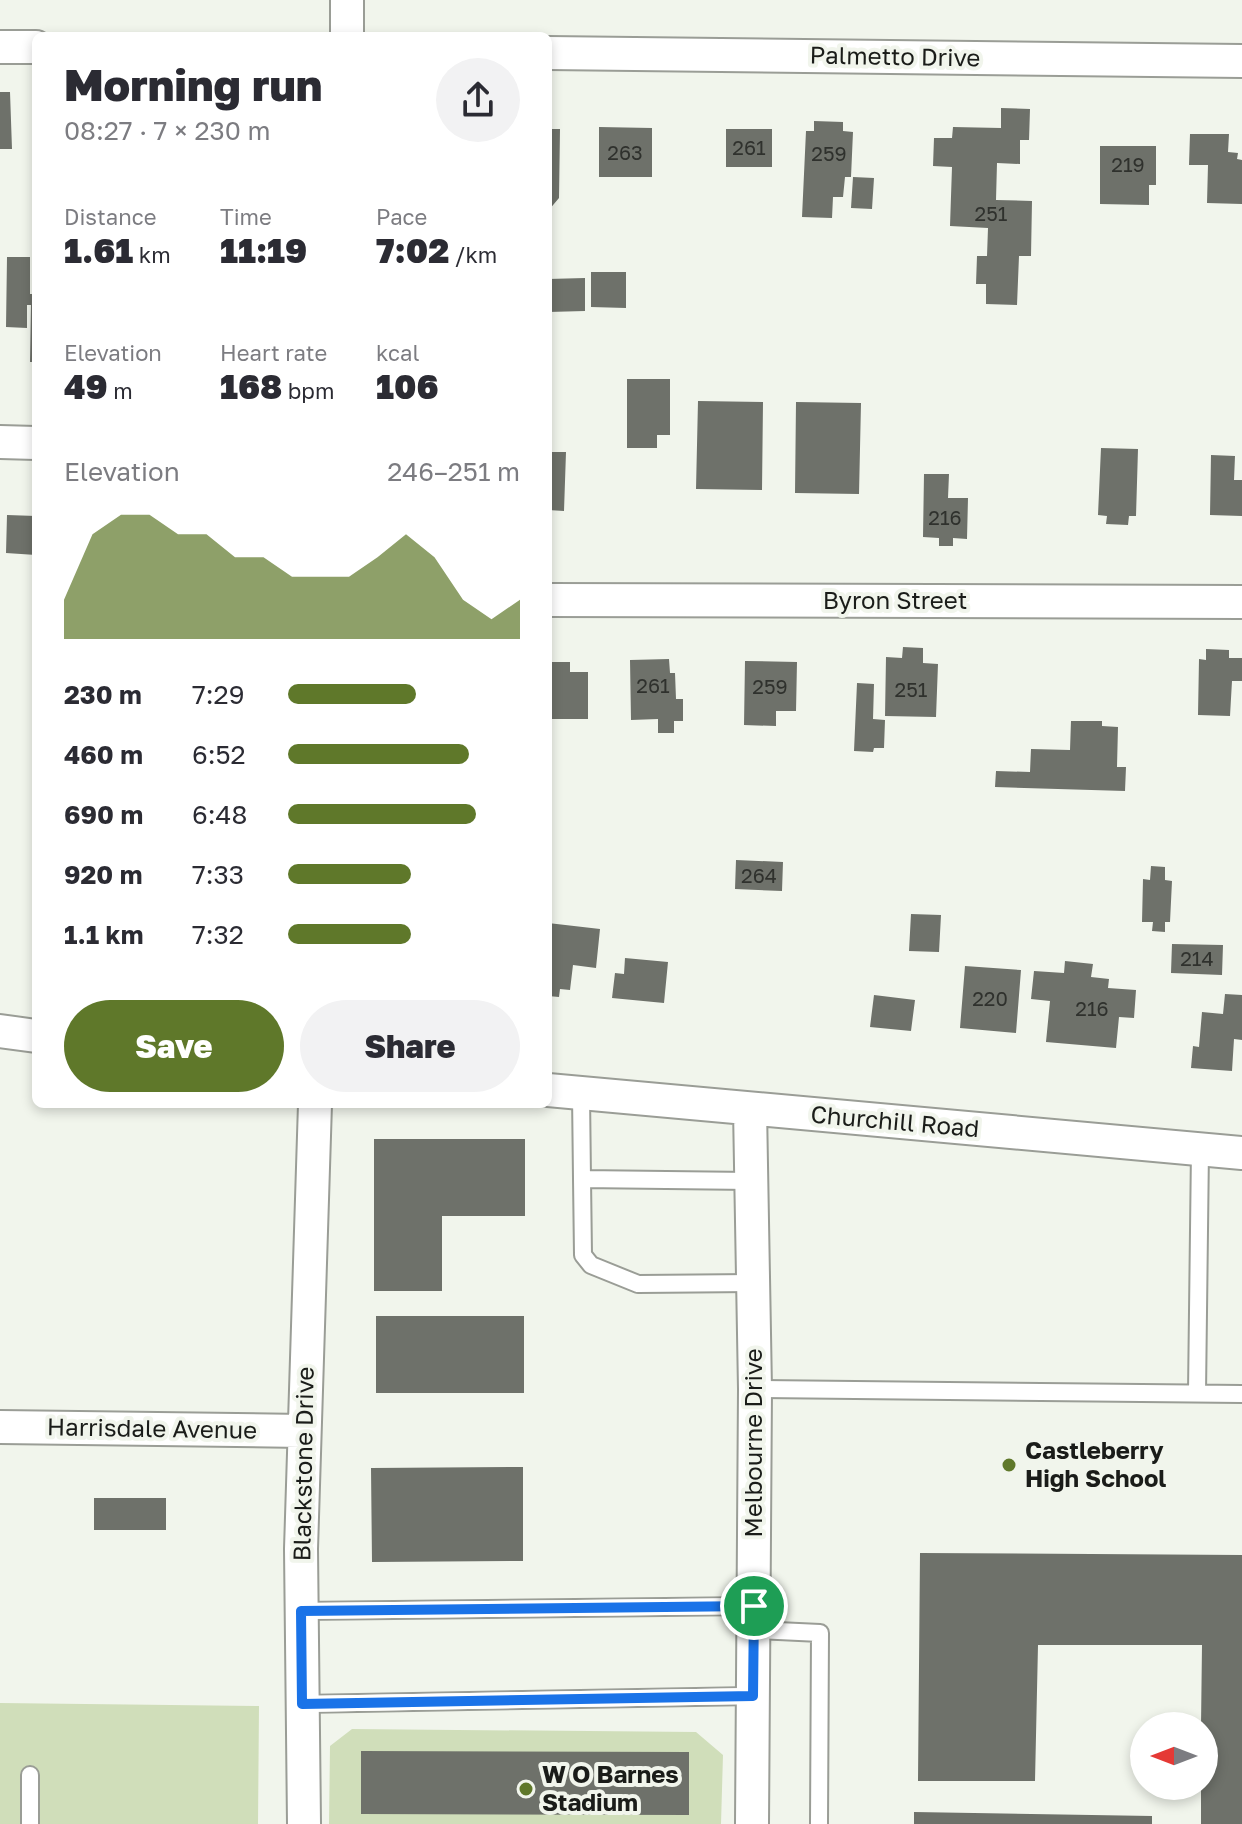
<!DOCTYPE html>
<html lang="en">
<head>
<meta charset="utf-8">
<style>
	:root { --surface:#fff; --page:#f2f2f3; --text:#2b2b33; --muted:#7c7c81; --accent:#5f782a }
	body { margin:0; font-family:"Golos Text",sans-serif; background:var(--page); color:var(--text); height:100vh; display:flex; flex-direction:column; font-size:30px; white-space:nowrap }
	* { box-sizing:border-box; margin:0 }
	p { font-size:26px; color:var(--muted) }
	.icon { flex:none; width:44px; height:44px; fill:none; stroke:currentColor; stroke-width:2; stroke-linecap:round; stroke-linejoin:round }
	.map { position:relative; flex:1; overflow:hidden }
	.drawer { position:absolute; left:32px; top:32px; width:520px; height:1076px; display:flex; flex-direction:column; background:var(--surface); border-radius:12px; box-shadow:0 4px 12px #0003 }
	.drawer>* { flex:none }
	.needle { width:52px; rotate:270deg }
	.buttons { position:absolute; left:1130px; top:1712px; display:grid; gap:16px }
	.buttons a { display:grid; place-items:center; width:88px; height:88px; border-radius:50%; background:var(--surface); box-shadow:0 4px 12px #0003; font-size:40px }
	.pin { position:absolute; display:grid; place-items:center; width:68px; height:68px; color:#fff; margin:-34px; border:4px solid #fff; border-radius:50%; box-shadow:0 2px 8px #0007 }
	.round { display:grid; place-items:center; flex:none; width:84px; height:84px; border-radius:42px; background:var(--page) }
	.headline { display:flex; align-items:center; justify-content:space-between; height:136px; padding:0 32px }
	h1 { font-size:44px; font-weight:800; line-height:60px }
	.stats { display:grid; grid-template-columns:repeat(3,1fr); gap:12px; height:136px; padding:8px 32px }
	.stats div { display:grid; align-content:center }
	.stats b { font-size:34px; font-weight:800 }
	.stats small { font-size:22px; font-weight:400 }
	.stats p { font-size:22px }
	.chart { height:224px; padding:16px 32px }
	.chart p { display:flex; justify-content:space-between }
	.chart svg { width:100%; height:144px; margin-top:8px; fill:var(--accent); opacity:.7 }
	.button { display:flex; gap:16px; margin-top:auto; padding:16px 32px }
	.button a { flex:1; height:92px; border-radius:48px; background:var(--accent); color:#fff; font-size:32px; font-weight:800; line-height:92px; text-align:center }
	.button a+a { background:var(--page); color:var(--text) }
	ul { padding:0 32px; list-style:none; font-size:26px }
	li { display:grid; grid-template-columns:128px 96px 1fr; align-items:center; height:60px }
	li i { height:20px; border-radius:10px; background:var(--accent) }
	.map>svg:first-child { display:block }
	.green { fill:#d0deba }
	.building { fill:#6e716a }
	.lines { fill:none; stroke-linecap:round; stroke-linejoin:round }
	.lane-casing { stroke:#9a9d96; stroke-width:20 }
	.street-casing { stroke:#9a9d96; stroke-width:36 }
	.lane { stroke:#fff; stroke-width:16 }
	.street { stroke:#fff; stroke-width:32 }
	.route-casing { stroke:#fff; stroke-width:16 }
	.route { stroke:#1a73e8; stroke-width:10 }
	.poi-dot { fill:#5f782a; stroke:#f1f5ec; stroke-width:3 }
	.labels { text-anchor:middle; stroke-width:8; stroke-linejoin:round; paint-order:stroke }
	.number-label { font-size:20px; fill:#2f312d }
	.street-label { font-size:24px; fill:#1a1c19; stroke:#f1f5ec }
	.poi-label { font-size:24px; font-weight:bold; fill:#1a1c19; stroke:#f1f5ec; text-anchor:start }
</style>
</head>
<body>
<div class="map">
<svg width="1242" height="1824" viewBox="0 0 1242 1824">
	<rect width="100%" height="100%" fill="#f1f5ec"/>
	<path class="green" d="M0,1703L259,1706L258,1824H0Z
		M352,1729L696,1732L723,1755L721,1824H329L330,1746Z"/>
	<path class="building" d="M0,92H10L12,149H0Z
		M1001,108L1030,109L1029,140H1020V164L997,163L996,200L1032,201L1031,256H1019L1017,305L986,304V284H976L977,256H987L988,228L950,226L952,167L933,166L934,138H952L953,127L1001,128Z
		M814,121L843,122V131L853,132L851,177H845L843,197H833L832,218L802,217L806,131H814Z
		M599,127L652,128V177H599Z
		M548,129H560L559,198L548,211Z
		M726,129H772V167H726Z
		M1190,134H1229L1228,152L1238,153L1237,159L1242,160V204L1207,203L1208,165H1189Z
		M1100,146H1156V185H1149V205L1100,204Z
		M853,177L874,178L872,209L851,208Z
		M7,257H30V294H36V362H30L31,305H27V328L6,327Z
		M591,272H626V308L591,307Z
		M585,278V311L548,312V279Z
		M627,379H670V435H657V448H627Z
		M698,401L763,402L762,490L696,489Z
		M796,402L861,403L859,494L795,493Z
		M1101,448L1138,449L1136,516H1129L1128,525L1106,524L1107,516L1098,515Z
		M548,452H566L564,511L548,510Z
		M1211,455L1235,456L1234,480H1242V516L1210,515Z
		M924,474H949L948,498H968L967,539L953,538V546H939V538L923,537Z
		M7,515L36,516V555L6,553Z
		M903,647L923,648V663L938,664L936,717L885,716L886,657L902,658Z
		M1206,649L1229,650V658H1242V681H1232L1230,716L1198,715L1199,659L1206,660Z
		M669,659L670,673H675L676,699H683V721H674V733H658V719L631,720L630,660Z
		M745,661L797,662L796,711H776V726L744,725Z
		M549,662H570V672H588V719H548Z
		M857,683L874,684L873,719L885,720L884,748H874L873,752L854,751Z
		M1071,721H1102V726L1118,727L1117,767H1126L1125,791L995,787L996,771L1030,772L1031,749L1070,750Z
		M736,860L783,862L782,891L735,889Z
		M1151,866L1165,867V880L1172,881L1170,922H1165V932L1152,931L1153,922H1142L1143,879L1150,880Z
		M911,914L941,915L939,952L909,951Z
		M548,923L600,929L596,968L573,965L570,990L560,989L559,997L548,996Z
		M1172,944L1223,945L1222,975L1171,973Z
		M625,958L668,962L664,1003L612,998L615,973L624,974Z
		M1065,961L1093,964L1091,977L1109,979L1108,988L1136,990L1134,1018L1119,1017L1116,1048L1046,1042L1050,1001L1031,999L1034,971L1064,973Z
		M965,966L1021,970L1016,1033L960,1028Z
		M1225,994L1242,995V1040L1234,1039L1232,1071L1191,1068L1193,1046L1199,1047L1202,1012L1223,1014Z
		M874,995L915,1000L911,1031L870,1027Z
		M374,1139H525V1216H442V1291H374Z
		M376,1316H524V1393H376Z
		M523,1467V1561L372,1562L371,1468Z
		M94,1498H166V1530H94Z
		M920,1553L1242,1555V1824H1201V1786H1204V1726H1201L1202,1645H1038L1035,1781H918Z
		M361,1751L689,1752V1815L361,1814Z
		M914,1812L1152,1816V1824H914Z"/>
	<g class="lines">
		<defs>
			<path id="lane" d="M581,1094L582,1179L751,1181
				M582,1179L583,1255L591,1265L638,1284L753,1283
				M755,1389L1242,1394
				M1197,1393L1200,1149
				M301,1611L754,1606
				M754,1630L820,1633L819,1824
				M302,1704L753,1696
				M30,1775V1824"/>
			<path id="street" d="M347,36V0
				M0,47H36
				M548,53L1242,61
				M0,442L36,443
				M548,600L1242,602
				M0,1031L36,1036
				M548,1090L1242,1153
				M750,1109L755,1389L752,1824
				M0,1427L304,1431
				M304,1824L301,1549L315,1104"/>
		</defs>
		<use href="#lane" class="lane-casing"/>
		<use href="#street" class="street-casing"/>
		<use href="#lane" class="lane"/>
		<use href="#street" class="street"/>
	</g>
	<g class="lines">
		<defs>
			<path id="route" d="M754,1606L753,1696L302,1704L301,1611Z"/>
		</defs>
		<use href="#route" class="route-casing"/>
		<use href="#route" class="route"/>
	</g>
	<g class="poi-dot">
		<circle cx="1009" cy="1465" r="8"/>
		<circle cx="526" cy="1789" r="8"/>
	</g>
	<g class="labels">
		<g class="number-label">
			<text x="749" y="155">261</text>
			<text x="625" y="160">263</text>
			<text x="829" y="161">259</text>
			<text x="1128" y="172">219</text>
			<text x="991" y="221">251</text>
			<text x="945" y="525">216</text>
			<text x="653" y="693">261</text>
			<text x="770" y="694">259</text>
			<text x="911" y="697">251</text>
			<text x="759" y="883">264</text>
			<text x="1197" y="966">214</text>
			<text x="990" y="1006">220</text>
			<text x="1092" y="1016">216</text>
		</g>
		<g class="street-label">
			<text transform="translate(895 57) rotate(1)" y="8">Palmetto Drive</text>
			<text x="895" y="609">Byron Street</text>
			<text transform="translate(895 1122) rotate(5)" y="8">Churchill Road</text>
			<text transform="translate(152 1429) rotate(1)" y="8">Harrisdale Avenue</text>
			<text transform="translate(754 1443) rotate(-90)" y="8">Melbourne Drive</text>
			<text transform="translate(304 1464) rotate(-89)" y="8">Blackstone Drive</text>
		</g>
		<g class="poi-label">
			<text x="1025" y="1459">Castleberry<tspan x="1025" dy="28">High School</tspan></text>
			<text x="542" y="1783">W O Barnes<tspan x="542" dy="28">Stadium</tspan></text>
		</g>
	</g>
</svg>
<div class="buttons">
<a><svg class="needle" viewBox="-14 -14 28 28"><path d="M0-13l5 13h-10z" fill="#e53935"/><path d="M0 13l5-13h-10z" fill="#7c7c81"/></svg></a>
</div>
<div class="pin" style="left:754px;top:1606px;background:#1e9e55"><svg class="icon" aria-label="arrive" viewBox="0 0 24 24"><path d="M6 21V4h12l-3 4 3 4H6"/></svg></div>
<section class="drawer">
<div class="headline"><div><h1>Morning run</h1><p>08:27 · 7 × 230 m</p></div><a class="round"><svg class="icon" aria-label="share" viewBox="0 0 24 24"><path d="M12 15V3M7 8l5-5 5 5M5 13v7h14v-7"/></svg></a></div>
<div class="stats">
<div><p>Distance</p><b>1.61<small> km</small></b></div>
<div><p>Time</p><b>11:19</b></div>
<div><p>Pace</p><b>7:02<small> /km</small></b></div>
</div>
<div class="stats">
<div><p>Elevation</p><b>49<small> m</small></b></div>
<div><p>Heart rate</p><b>168<small> bpm</small></b></div>
<div><p>kcal</p><b>106</b></div>
</div>
<div class="chart"><p><span>Elevation</span>246–251 m</p>
<svg viewBox="0 0 160 44" preserveAspectRatio="none"><path d="M0 44V32L10 12L20 6L30 6L40 12L50 12L60 19L70 19L80 25L90 25L100 25L110 19L120 12L130 19L140 32L150 38L160 32V44z"/></svg>
</div>
<ul>
<li><b>230 m</b>7:29<i style="width:55%"></i></li>
<li><b>460 m</b>6:52<i style="width:78%"></i></li>
<li><b>690 m</b>6:48<i style="width:81%"></i></li>
<li><b>920 m</b>7:33<i style="width:53%"></i></li>
<li><b>1.1 km</b>7:32<i style="width:53%"></i></li>
</ul>
<div class="button"><a>Save</a><a>Share</a></div>
</section>
</div>
</body>
</html>
